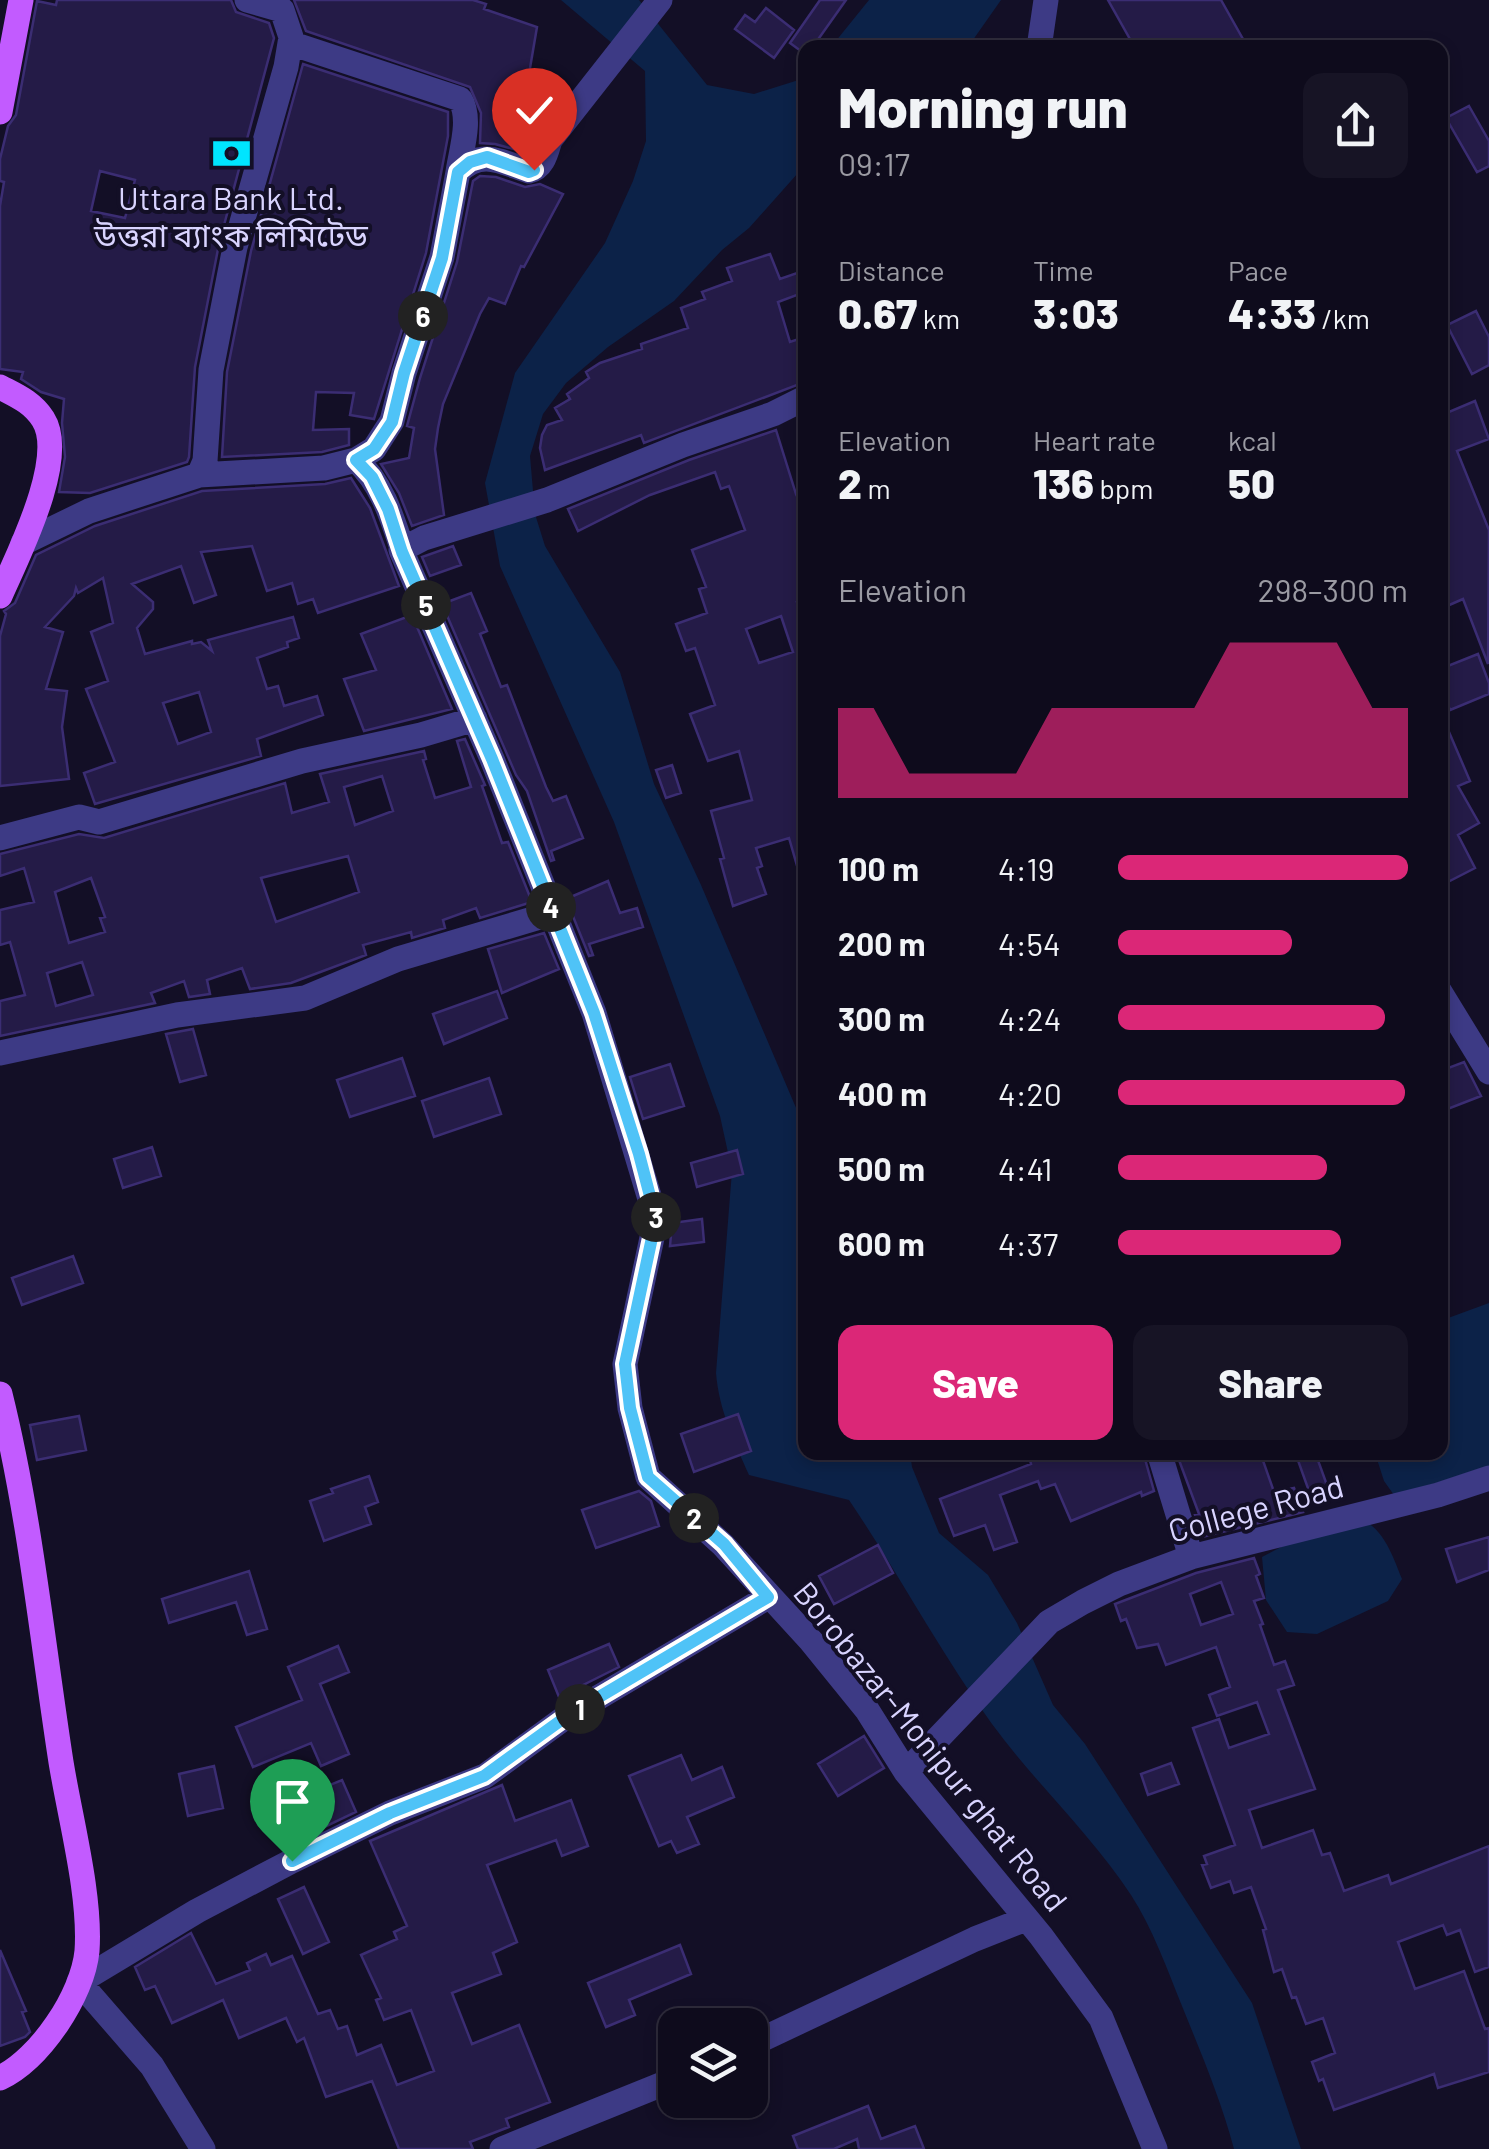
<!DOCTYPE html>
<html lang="en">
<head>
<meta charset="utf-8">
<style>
	:root { --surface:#0e0b1c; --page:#171425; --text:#f1f3f6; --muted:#9b9ba3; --line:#2e2b3b; --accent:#db2777 }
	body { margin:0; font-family:Barlow,"Noto Sans Bengali",sans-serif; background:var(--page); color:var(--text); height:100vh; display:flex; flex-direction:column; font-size:38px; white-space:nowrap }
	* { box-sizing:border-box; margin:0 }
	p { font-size:32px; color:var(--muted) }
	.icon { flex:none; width:55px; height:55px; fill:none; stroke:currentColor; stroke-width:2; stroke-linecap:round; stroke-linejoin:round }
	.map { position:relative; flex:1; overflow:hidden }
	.details { position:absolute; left:798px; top:40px; width:650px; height:1420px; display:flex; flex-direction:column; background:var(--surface); border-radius:20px; box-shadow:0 5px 15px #0003,0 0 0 2px var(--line) }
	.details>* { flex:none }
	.buttons { position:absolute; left:658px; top:2008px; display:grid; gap:20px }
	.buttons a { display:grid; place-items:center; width:110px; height:110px; border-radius:20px; background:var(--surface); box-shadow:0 5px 15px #0003,0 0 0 2px var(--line); font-size:50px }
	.pin { position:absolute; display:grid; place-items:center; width:85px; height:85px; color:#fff; margin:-102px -42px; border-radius:50% 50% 50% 0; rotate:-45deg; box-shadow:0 0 10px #0007 }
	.pin .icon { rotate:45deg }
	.km { position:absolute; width:50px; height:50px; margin:-25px; border-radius:50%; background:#222; color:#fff; font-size:28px; line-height:50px; text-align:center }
	.round { display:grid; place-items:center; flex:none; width:105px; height:105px; border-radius:20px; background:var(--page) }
	.headline { display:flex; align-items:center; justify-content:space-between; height:170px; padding:0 40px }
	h1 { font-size:55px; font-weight:800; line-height:75px }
	.figures { display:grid; grid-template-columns:repeat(3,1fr); gap:15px; height:170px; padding:10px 40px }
	.figures div { display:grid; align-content:center }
	.figures b { font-size:42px; font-weight:800 }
	.figures small { font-size:28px; font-weight:400 }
	.figures p { font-size:28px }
	.chart { height:280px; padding:20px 40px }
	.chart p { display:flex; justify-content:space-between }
	.chart svg { width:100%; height:180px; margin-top:10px; fill:var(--accent); opacity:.7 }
	.primary-button { display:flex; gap:20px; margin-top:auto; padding:20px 40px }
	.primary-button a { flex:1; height:115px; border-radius:20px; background:var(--accent); color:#fff; font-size:40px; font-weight:800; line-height:115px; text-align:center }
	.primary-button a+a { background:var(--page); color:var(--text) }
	ul { padding:0 40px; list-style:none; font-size:32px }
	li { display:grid; grid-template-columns:160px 120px 1fr; align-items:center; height:75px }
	li i { height:25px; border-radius:12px; background:var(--accent) }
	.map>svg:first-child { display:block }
	.water { fill:#0c2248 }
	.building { fill:#241b47; stroke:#3b2d73; stroke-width:2.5; fill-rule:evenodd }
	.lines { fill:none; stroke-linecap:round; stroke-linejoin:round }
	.minor { stroke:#3d3a85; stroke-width:25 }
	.major { stroke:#c25bff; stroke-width:25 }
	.route-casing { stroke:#fff; stroke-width:20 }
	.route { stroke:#4fc3f7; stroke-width:12 }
	.labels { text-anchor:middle; stroke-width:8; stroke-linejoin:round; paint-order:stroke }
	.poi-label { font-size:32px; fill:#d9d4ff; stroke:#130f26 }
	.street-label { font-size:32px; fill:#d9d4ff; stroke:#130f26 }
</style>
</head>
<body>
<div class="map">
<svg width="1489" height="2149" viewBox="0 0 1489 2149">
	<rect width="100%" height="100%" fill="#130f26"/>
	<path class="water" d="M561,0H639L707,85L754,94L805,78V172L798,173L749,228L722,250L674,301L608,347L566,383L543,414L530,456L535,514L545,546L620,672L654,784L701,885L805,1129V1452L910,1453L912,1467L939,1533L988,1575L1017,1623L1053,1705L1085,1744L1252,2003L1301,2149H1234C1221,2100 1201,2053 1182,2006C1167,1969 1153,1929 1131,1895C1091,1834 1036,1784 992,1724C940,1652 899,1574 849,1500L749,1475C734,1441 719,1410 716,1373L732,1171L720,1116L614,822L500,566L485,483L515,373L605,243L633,181L646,141L645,71Z
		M869,0H1001L968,47H831Z
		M1489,1303V1468L1394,1495L1384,1481L1375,1453L1440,1452V1321Z
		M1366,1522C1385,1532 1394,1559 1402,1579L1388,1601L1317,1634L1287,1632L1266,1600L1262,1557L1283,1546Z"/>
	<path class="building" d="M57,0H231L236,12L269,23L274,38L219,244L195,367L189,457L187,462L90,493L59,492L65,457L62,423L64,399L41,392L21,379L23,372L0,369V206L4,182L0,181V159L8,126L16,115L37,1L56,5ZM100,171L135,180L125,218L91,211Z
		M294,0H473L486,4L484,9L537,27L529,74L559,82L553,108L515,101L508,139L531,145L528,153L495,144L480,143L481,113L470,87L306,31Z
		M820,0H846L812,48H805V54L790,43Z
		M1108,0H1221L1248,48H1135Z
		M766,8L794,30L774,58L735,29L745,15L755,22Z
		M303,64L448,112V136L426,253L374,419L350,415L354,393L316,392L313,430L349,429V445L322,452L222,457L227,372L251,251Z
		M1469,106L1489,141V166L1477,172L1446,118Z
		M480,176L496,177L525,187L540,184L563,194L524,267L521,266L505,304L489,298L480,314L443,404L438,428L435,449L444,515L412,526L399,493L381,464L409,458L414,428L407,426L420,378L457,262L473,181Z
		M770,254L780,279L800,272L805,286V292L778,302L790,342L805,337V382L644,443L641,435L545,470L540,448L542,435L547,425L562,420L555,408L570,399L567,394L589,378L586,372L600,363L642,349L641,344L688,328L681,308L705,299L702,292L732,281L727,268Z
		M1476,311L1489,337V365L1472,374L1447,325Z
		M1475,401L1489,439L1457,451L1489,530L1488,664L1463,599L1447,606L1440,589V411L1442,415Z
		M776,430L796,494L805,513V599L797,602L805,627V875L800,876L789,838L756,848L762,866L757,868L766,894L733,906L720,859L724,858L711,811L752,800L739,751L708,761L690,714L715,705L695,648L686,651L676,624L707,613L699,589L706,587L692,550L745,530L729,486L721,489L715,472L650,495L578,531L568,509L689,460ZM781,616L793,652L759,663L746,629Z
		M351,478L370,508L399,586L318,613L313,599L298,604L292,583L267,591L252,546L201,552L216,595L194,603L181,566L132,584L153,602V609L137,628L145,654L192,641V644L201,642L212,651L208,640L293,617L299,638L287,642L288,647L257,658L267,689L278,686L284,706L317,696L323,715L257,739L261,756L95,804L84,773L115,762L86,689L108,681L91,632L113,623L103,578L78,593L76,588L74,596L45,627L63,632L46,689L67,691L62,727L69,779L0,786V636L6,614L4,611L15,603L36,555L95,526L202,491L325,484ZM199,692L211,732L178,744L163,703Z
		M453,546L461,565L430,576L422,557Z
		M471,593L487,631L480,634L501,687L507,685L546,787L553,801L566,796L583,838L551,851L554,860L551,861L527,791L516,775L442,604Z
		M412,615L452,709L364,731L344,679L376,670L361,634Z
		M1478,654L1489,683V694L1450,710L1440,685V669Z
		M1440,711L1470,781L1458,786L1479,823L1458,835L1475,868L1440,886Z
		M465,739L485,785L482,786L502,843L508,842L532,902L480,918L476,908L443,920L445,928L412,938L411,932L363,945L366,955L291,983L250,989L242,968L207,980L210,994L189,997L184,981L151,993L155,1003L0,1036V1001L25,995L10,942L0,945V910L34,902L24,868L0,876V854L79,834L104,838L285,783L292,813L329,802L320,774L424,751L426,759L423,760L435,798L471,787L457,741ZM382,776L393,811L355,825L344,787ZM348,856L359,892L276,922L261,878ZM91,878L105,917L100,918L105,932L69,943L55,892ZM82,962L93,995L56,1006L47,973Z
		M672,765L681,793L666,798L656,770Z
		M608,881L620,913L637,908L643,927L589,944L593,955L589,956L566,899Z
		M544,933L559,969L502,993L488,949Z
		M497,991L507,1018L444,1044L433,1014Z
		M193,1029L206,1075L180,1082L166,1034Z
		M402,1058L415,1096L350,1117L337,1080Z
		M1464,1062L1481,1096L1440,1112V1071Z
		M670,1064L684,1106L643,1119L630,1077Z
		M489,1078L501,1114L434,1137L422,1101Z
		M152,1147L161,1176L123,1188L114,1159Z
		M737,1150L743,1174L697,1187L691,1163Z
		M702,1219L704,1242L670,1246L672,1223Z
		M73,1256L83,1283L22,1305L12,1278Z
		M738,1414L751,1451L694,1472L681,1434Z
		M79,1416L86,1450L37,1460L30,1425Z
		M1038,1452H1143L1154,1491L1142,1496L1141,1492L1071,1521L1055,1484L1041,1489L1038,1481L1000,1495L1017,1542L994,1550L985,1525L954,1536L940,1499L1031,1464L1029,1456Z
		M1176,1452H1260L1274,1492L1294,1488L1303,1512L1202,1537L1195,1515L1199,1514Z
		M1295,1452H1315L1328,1488L1310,1494Z
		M369,1476L378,1502L365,1507L371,1524L324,1541L310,1501L333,1493L331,1489Z
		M639,1491L651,1501L659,1526L596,1548L582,1510Z
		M1489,1537V1570L1457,1582L1446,1549Z
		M878,1545L893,1573L834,1604L819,1576Z
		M1254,1558L1260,1574L1256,1576L1264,1598L1254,1601L1263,1624L1260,1625L1274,1665L1285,1661L1294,1685L1278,1690L1315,1789L1249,1810L1262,1848L1313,1830L1322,1855L1330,1853L1344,1891L1388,1875L1391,1884L1489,1846V1967L1475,1972L1460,1930L1447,1935L1443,1925L1398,1942L1415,1989L1464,1971L1485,2029L1489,2028V2072L1438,2088L1434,2074L1334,2110L1323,2079L1319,2081L1312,2062L1335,2053L1323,2018L1306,2024L1296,1997L1292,1998L1282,1969L1274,1972L1263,1930L1266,1929L1251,1887L1234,1893L1230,1881L1211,1888L1202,1865L1207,1864L1204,1856L1235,1845L1193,1728L1219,1719L1229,1748L1269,1734L1257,1702L1217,1716L1209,1695L1230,1687L1216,1647L1166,1665L1158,1644L1137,1648L1126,1619L1121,1621L1115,1604L1196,1573ZM1221,1582L1233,1614L1201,1625L1190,1594Z
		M249,1571L267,1629L247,1635L236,1602L169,1623L162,1599Z
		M609,1644L619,1667L559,1697L548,1670Z
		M338,1646L349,1672L320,1684L349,1754L321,1766L311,1743L253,1767L236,1727L302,1700L288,1667Z
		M864,1736L884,1768L838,1796L818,1764Z
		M681,1755L692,1780L722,1767L734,1797L687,1817L699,1844L677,1853L671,1841L659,1846L629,1776Z
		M1171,1763L1179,1784L1148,1795L1141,1774Z
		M214,1766L223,1808L188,1816L179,1774Z
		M342,1780L356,1812L293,1842L278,1806Z
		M502,1785L515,1821L571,1800L588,1846L562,1856L556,1840L487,1865L517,1942L493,1953L501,1974L452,1993L472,2044L519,2025L550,2102L506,2119L509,2127L470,2142L473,2149H399L372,2081L326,2097L304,2038L297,2042L286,2018L239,2038L223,2000L172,2023L155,1986L145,1990L135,1967L191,1933L216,1984L250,1970L247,1963L266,1954L271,1965L292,1956L318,2014L330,2010L338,2029L347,2026L357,2055L381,2045L397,2085L434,2071L411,2010L384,2020L376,2000L381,1998L361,1955L397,1939L394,1932L407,1926L370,1841Z
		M304,1887L329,1942L303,1954L278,1899Z
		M680,1945L691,1974L629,2000L635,2015L606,2027L588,1983Z
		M0,1950L26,2011L22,2012L30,2032L25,2037L0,2046Z
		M868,2106L881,2139L915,2126L924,2149H859L857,2139L834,2149H798L793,2136Z"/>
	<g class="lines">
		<path class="minor" d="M290,43L460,99C472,119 461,150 458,172
			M1039,48L1046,0
			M805,398L773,414L683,445L547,500L424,538L401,550L492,759L594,1013L656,1219L625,1364L630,1408L648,1477L723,1545L811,1641L867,1710L906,1772L1041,1936L1101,2018L1155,2149
			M356,460C381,482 392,517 402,548
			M199,475L324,468L356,460L374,449L392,421L404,373L442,257L458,172C482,149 501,162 529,171C543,168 546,153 550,140L660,0
			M23,543L89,511L199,475L205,461L211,370L235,247L286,67L291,37L282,10L247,0
			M0,838L79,817L99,822L302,761L421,735L475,719
			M1440,992L1489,1072
			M0,1053L177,1015L305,998L398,959L553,913
			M1159,1452L1191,1557
			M906,1772L1049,1622L1083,1602L1119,1584L1191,1557L1438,1495L1489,1478
			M750,2045L975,1939L1026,1919
			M203,2149L152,2066L79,1982L197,1911L292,1861L390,1813L485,1776L567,1716L768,1597
			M502,2149L675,2079"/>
		<path class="major" d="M0,112L21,0
			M0,387C17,396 32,402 43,419C68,458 17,557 0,596
			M0,1394C30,1515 42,1639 61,1762C70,1818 91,1895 87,1951C83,1995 40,2059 0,2078"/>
	</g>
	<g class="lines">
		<defs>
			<path id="route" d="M292,1861L390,1813L484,1776L567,1716L768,1597L724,1544L648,1477L630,1408L625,1364L656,1219L639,1154L594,1013L492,759L402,552L388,509L372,477L356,460L374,449L392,422L404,373L442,258L458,172L470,162L487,157L529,172L534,170"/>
		</defs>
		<use href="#route" class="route-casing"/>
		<use href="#route" class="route"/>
	</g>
	<defs>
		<symbol id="bank-bare" viewBox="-9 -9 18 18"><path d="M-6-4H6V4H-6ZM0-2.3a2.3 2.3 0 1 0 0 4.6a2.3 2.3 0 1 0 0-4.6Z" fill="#00e5ff" stroke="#130f26" stroke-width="2.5" paint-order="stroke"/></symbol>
	</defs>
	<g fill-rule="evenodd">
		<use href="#bank-bare" x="204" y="126" width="55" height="55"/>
	</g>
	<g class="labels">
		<g class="poi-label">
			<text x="231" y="210">Uttara Bank Ltd.<tspan x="231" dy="37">উত্তরা ব্যাংক লিমিটেড</tspan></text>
		</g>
		<g class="street-label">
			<text transform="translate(1256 1509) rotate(-15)" y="11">College Road</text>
			<text transform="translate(930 1747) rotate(51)" y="11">Borobazar-Monipur ghat Road</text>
		</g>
	</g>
</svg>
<div class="buttons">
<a><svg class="icon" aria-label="layers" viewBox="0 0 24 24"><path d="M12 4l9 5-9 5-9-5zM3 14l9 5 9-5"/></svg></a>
</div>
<div class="pin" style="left:292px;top:1861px;background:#1e9e55"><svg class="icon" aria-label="arrive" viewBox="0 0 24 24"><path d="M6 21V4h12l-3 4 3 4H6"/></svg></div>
<div class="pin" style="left:534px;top:170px;background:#d93025"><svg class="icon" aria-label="check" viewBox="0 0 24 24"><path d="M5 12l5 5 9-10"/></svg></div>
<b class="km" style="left:580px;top:1709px">1</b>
<b class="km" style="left:694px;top:1518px">2</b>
<b class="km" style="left:656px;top:1217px">3</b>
<b class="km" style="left:551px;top:907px">4</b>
<b class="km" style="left:426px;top:605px">5</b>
<b class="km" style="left:423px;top:316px">6</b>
<section class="details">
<div class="headline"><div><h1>Morning run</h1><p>09:17</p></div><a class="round"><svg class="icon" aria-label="share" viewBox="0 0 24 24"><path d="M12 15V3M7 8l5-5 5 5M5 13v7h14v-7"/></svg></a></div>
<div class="figures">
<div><p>Distance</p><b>0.67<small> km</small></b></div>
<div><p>Time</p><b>3:03</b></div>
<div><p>Pace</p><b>4:33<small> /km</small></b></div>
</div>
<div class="figures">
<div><p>Elevation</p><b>2<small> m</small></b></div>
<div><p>Heart rate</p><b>136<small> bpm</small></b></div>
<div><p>kcal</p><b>50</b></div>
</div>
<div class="chart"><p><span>Elevation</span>298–300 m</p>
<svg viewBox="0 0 160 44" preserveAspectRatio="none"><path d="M0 44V22L10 22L20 38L30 38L40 38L50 38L60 22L70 22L80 22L90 22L100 22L110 6L120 6L130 6L140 6L150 22L160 22V44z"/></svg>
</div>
<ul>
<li><b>100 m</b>4:19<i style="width:100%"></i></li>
<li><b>200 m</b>4:54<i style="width:60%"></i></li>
<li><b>300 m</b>4:24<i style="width:92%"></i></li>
<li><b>400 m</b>4:20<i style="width:99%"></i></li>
<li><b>500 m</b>4:41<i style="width:72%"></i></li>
<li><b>600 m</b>4:37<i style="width:77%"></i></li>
</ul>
<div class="primary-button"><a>Save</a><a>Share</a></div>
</section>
</div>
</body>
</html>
